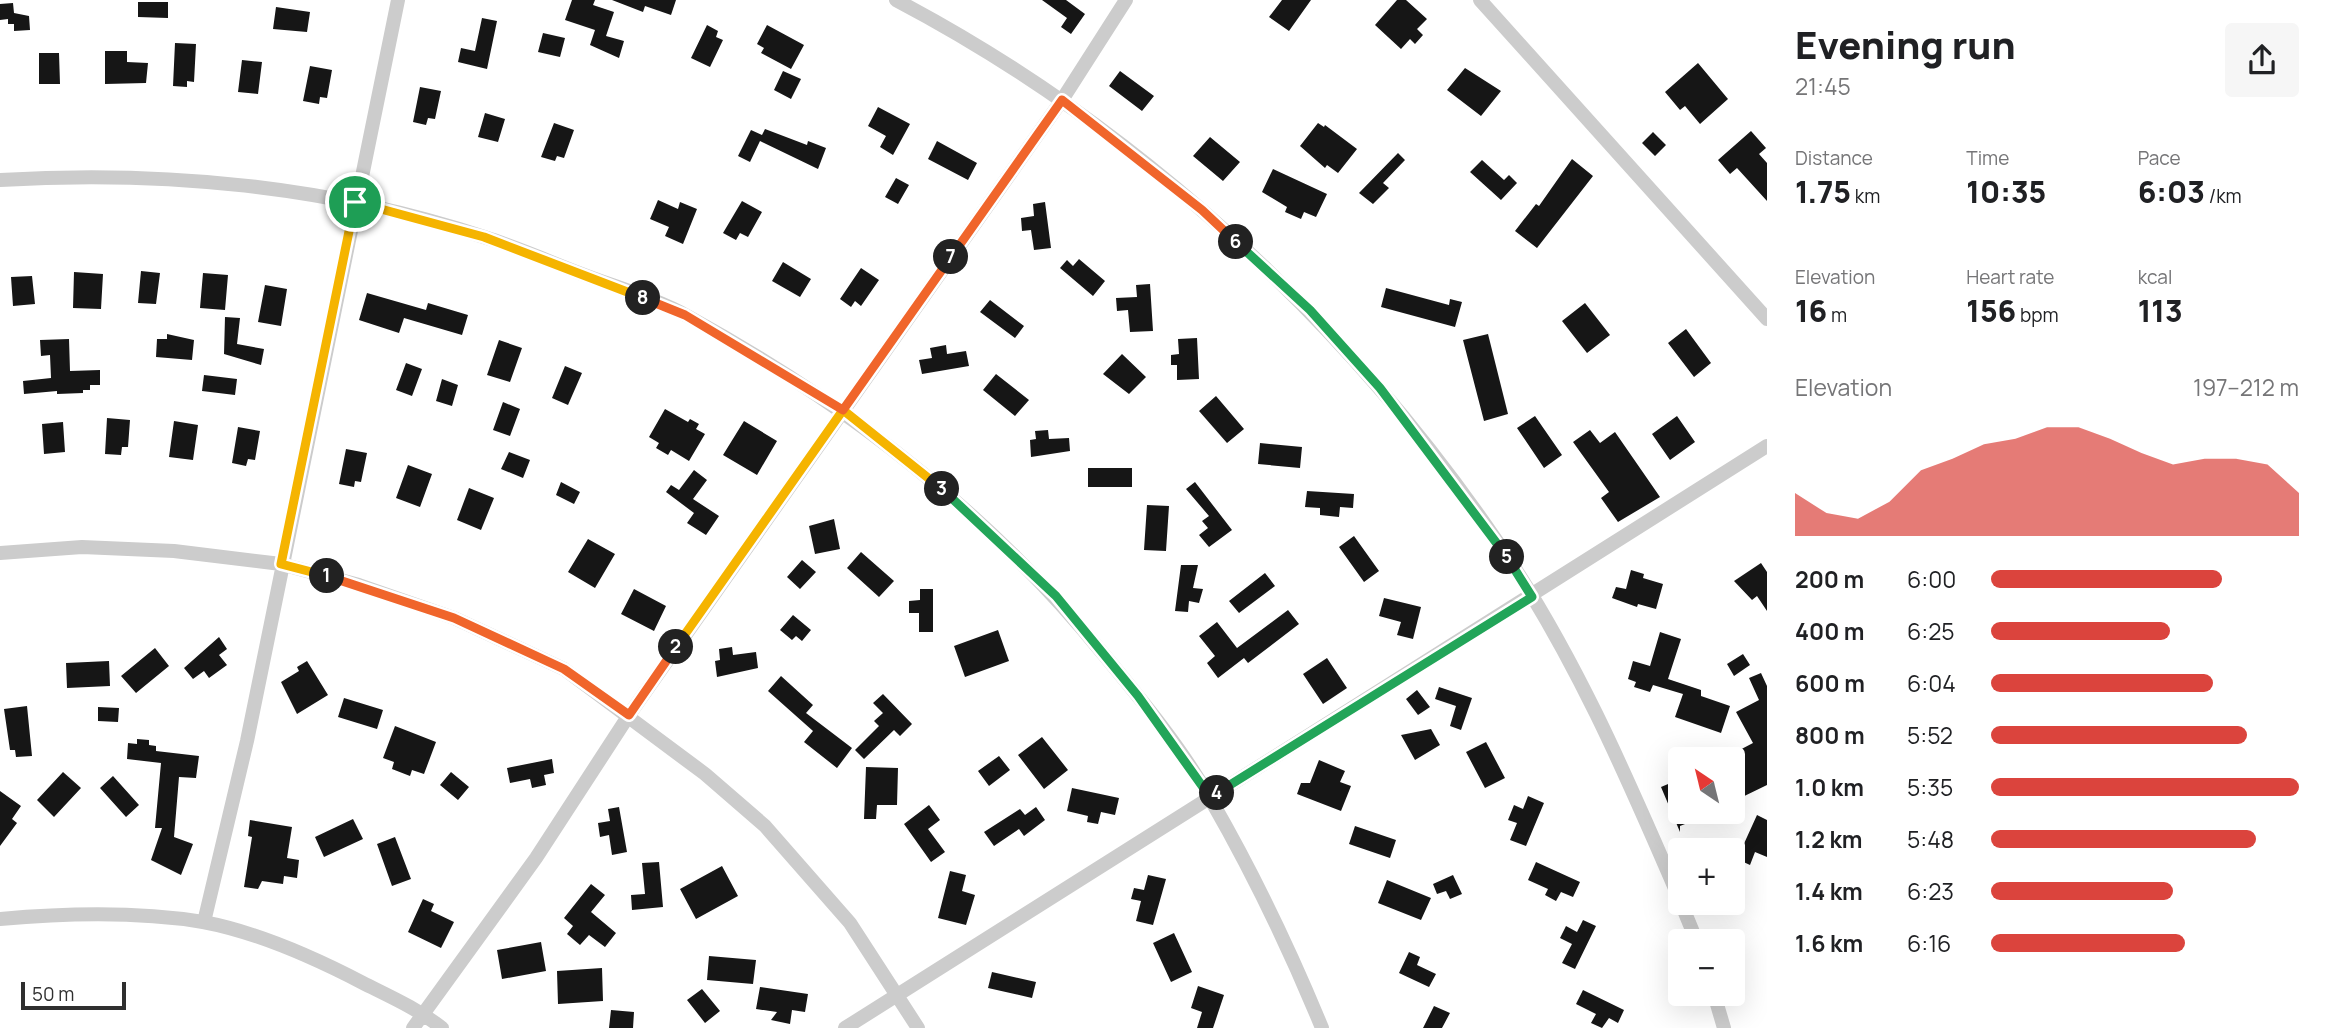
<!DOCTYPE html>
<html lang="en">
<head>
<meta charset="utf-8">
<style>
	:root { --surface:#fff; --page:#f6f6f6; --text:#202124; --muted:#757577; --accent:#db443d }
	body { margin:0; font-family:Manrope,sans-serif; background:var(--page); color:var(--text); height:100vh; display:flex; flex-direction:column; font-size:26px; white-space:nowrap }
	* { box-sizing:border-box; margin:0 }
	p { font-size:23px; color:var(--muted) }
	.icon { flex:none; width:38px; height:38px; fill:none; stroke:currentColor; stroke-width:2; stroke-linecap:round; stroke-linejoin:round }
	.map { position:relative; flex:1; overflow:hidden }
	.sheet { display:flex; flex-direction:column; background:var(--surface); width:560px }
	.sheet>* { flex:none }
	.needle { width:46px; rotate:325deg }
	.controls { position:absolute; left:1668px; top:747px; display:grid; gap:14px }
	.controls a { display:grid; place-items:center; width:77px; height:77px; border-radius:7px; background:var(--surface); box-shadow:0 7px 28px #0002; font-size:35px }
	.scale { position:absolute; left:21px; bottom:18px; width:105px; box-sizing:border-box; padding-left:7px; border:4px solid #2f2f2f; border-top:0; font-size:19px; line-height:24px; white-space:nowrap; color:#2f2f2f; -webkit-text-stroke:5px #fff; paint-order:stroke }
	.pin { position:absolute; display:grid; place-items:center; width:60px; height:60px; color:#fff; margin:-30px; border:4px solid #fff; border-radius:50%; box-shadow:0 2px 7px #0007 }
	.km { position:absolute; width:35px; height:35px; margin:-18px; border-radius:50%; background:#222; color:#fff; font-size:19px; line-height:35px; text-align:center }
	.round { display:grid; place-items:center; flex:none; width:74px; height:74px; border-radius:7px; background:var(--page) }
	.overview { display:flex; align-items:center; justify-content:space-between; height:119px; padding:0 28px }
	h1 { font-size:38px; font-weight:800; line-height:52px }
	.figures { display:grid; grid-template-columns:repeat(3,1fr); gap:10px; height:119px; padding:7px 28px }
	.figures div { display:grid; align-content:center }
	.figures b { font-size:30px; font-weight:800 }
	.figures small { font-size:19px; font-weight:400 }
	.figures p { font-size:19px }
	.chart { height:196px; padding:14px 28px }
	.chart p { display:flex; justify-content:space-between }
	.chart svg { width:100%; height:126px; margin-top:7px; fill:var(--accent); opacity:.7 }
	ul { padding:0 28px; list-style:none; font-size:23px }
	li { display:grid; grid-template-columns:112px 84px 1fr; align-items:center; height:52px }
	li i { height:18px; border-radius:9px; background:var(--accent) }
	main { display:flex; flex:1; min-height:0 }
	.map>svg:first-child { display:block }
	.building { fill:#161616 }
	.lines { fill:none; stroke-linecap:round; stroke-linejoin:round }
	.street { stroke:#ccc; stroke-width:14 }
	.split-1-casing { stroke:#fff; stroke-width:14 }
	.split-2-casing { stroke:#fff; stroke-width:14 }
	.split-3-casing { stroke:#fff; stroke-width:14 }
	.split-4-casing { stroke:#fff; stroke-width:14 }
	.split-5-casing { stroke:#fff; stroke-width:14 }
	.split-6-casing { stroke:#fff; stroke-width:14 }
	.split-7-casing { stroke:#fff; stroke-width:14 }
	.split-8-casing { stroke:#fff; stroke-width:14 }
	.split-9-casing { stroke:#fff; stroke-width:14 }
	.split-1 { stroke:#f5b400; stroke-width:9 }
	.split-2 { stroke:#f0652b; stroke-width:9 }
	.split-3 { stroke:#f5b400; stroke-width:9 }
	.split-4 { stroke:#22a559; stroke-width:9 }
	.split-5 { stroke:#22a559; stroke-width:9 }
	.split-6 { stroke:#22a559; stroke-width:9 }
	.split-7 { stroke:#f0652b; stroke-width:9 }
	.split-8 { stroke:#f0652b; stroke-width:9 }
	.split-9 { stroke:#f5b400; stroke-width:9 }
</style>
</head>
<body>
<main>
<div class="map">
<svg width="1767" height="1028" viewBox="0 0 1767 1028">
	<rect width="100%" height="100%" fill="#fff"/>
	<path class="building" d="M572,0H595L593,5L614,12L606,36L624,41L619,58L590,45L595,30L565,20Z
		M612,0H676L671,15L645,6L643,12Z
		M1042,0H1066L1085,14L1071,34L1061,27L1067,18Z
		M1282,0H1311L1289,31L1269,17Z
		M1397,0H1406L1427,19L1417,29L1423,35L1415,44L1410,39L1401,49L1375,25Z
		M138,2H168V18L138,17Z
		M13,3L14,13L29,16L30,30L14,31V24H8V19L0,20V4Z
		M276,7L310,12L307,32L273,29Z
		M482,18L497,21L487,69L458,62L461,48L475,51Z
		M707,25L718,31L716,37L723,40L710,67L691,58Z
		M767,25L804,45L791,69L761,53L764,48L757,44Z
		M543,33L565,38L560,57L538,52Z
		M175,43L196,44L194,82L187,81V87L173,86Z
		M105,51H127V62L148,63L146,83L105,84Z
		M39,53H59L60,84H39Z
		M242,60L262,62L258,94L238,92Z
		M1698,63L1728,99L1700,124L1685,106L1680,110L1665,92Z
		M310,66L332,70L327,98L320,97L319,104L303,101Z
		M1465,68L1501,91L1481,116L1447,90Z
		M783,71L801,79L791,99L774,90Z
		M1120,71L1154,96L1142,111L1109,86Z
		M420,87L441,91L435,119L428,118L426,125L413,122Z
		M878,107L910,124L893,155L880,147L886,136L868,126Z
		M485,113L505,119L498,142L478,137Z
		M554,123L574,130L564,158L557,156L555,161L541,157Z
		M1318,123L1324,127L1325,125L1357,149L1338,173L1327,165L1325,168L1300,146Z
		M765,129L807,145L808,141L826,148L818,169L760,141L750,162L738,156L751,130L762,135Z
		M1751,131L1766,148L1759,154L1767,163V201L1737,168L1730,174L1718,160Z
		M1653,132L1666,145L1655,156L1642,143Z
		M1210,137L1240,162L1223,181L1193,156Z
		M937,141L977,163L968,180L928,159Z
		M1398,153L1405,160L1383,183L1389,188L1373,204L1359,193Z
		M1572,159L1593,176L1537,248L1515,231L1536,204L1539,206Z
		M1482,160L1504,180L1509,175L1517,183L1501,200L1470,172Z
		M1273,169L1327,194L1316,217L1304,212L1301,219L1285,212L1287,207L1262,192Z
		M896,178L909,185L898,204L885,197Z
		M658,200L678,209L680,202L697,209L683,244L665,236L669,227L650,219Z
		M742,201L762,212L748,237L740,233L736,240L723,233Z
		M1045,202L1051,248L1034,250L1031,230L1022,231L1021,218L1034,216L1033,204Z
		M1079,259L1105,281L1093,296L1060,268L1067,260L1073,266Z
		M783,262L811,279L800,297L772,281Z
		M861,268L879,280L861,306L855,301L851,307L840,299Z
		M141,271L160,273L156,304L138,303Z
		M74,272L103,274L101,309L73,308Z
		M203,273L228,275L225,310L200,308Z
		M32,276L35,304L13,306L11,277Z
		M1150,284L1153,331L1130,332L1128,310L1117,311L1116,298L1137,297L1136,285Z
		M265,285L287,289L281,326L258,322Z
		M1386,288L1449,305L1450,299L1462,302L1455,327L1381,307Z
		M367,293L426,310L428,303L468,315L462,335L404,318L399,333L359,320Z
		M990,300L1024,326L1015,338L980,312Z
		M1585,303L1610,335L1587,353L1562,321Z
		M225,317L240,318L237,344L264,349L261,365L224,354Z
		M1686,329L1711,363L1694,377L1668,343Z
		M167,334L194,340L192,360L156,357L157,339H167Z
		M1488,334L1508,414L1484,421L1463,340Z
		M1197,338L1199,379L1177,380V365H1171V355L1179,354L1178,339Z
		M69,339L70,371L100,370V385H90V390H83V393L57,394V391L24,394L23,381L51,378L50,355L41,356L40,340Z
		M499,340L522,348L510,382L487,375Z
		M946,345L947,354L966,351L969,366L922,374L919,360L932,358L930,348Z
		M1122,354L1146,377L1129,394L1103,374Z
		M406,363L422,369L412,396L396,390Z
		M565,366L582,373L568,405L552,398Z
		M996,374L1029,400L1015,416L983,390Z
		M204,375L237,379L235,395L202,391Z
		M442,379L458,385L452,406L436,401Z
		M1216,396L1244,429L1227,443L1199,411Z
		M503,402L520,409L510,436L493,430Z
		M665,409L688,422L690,419L699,424L696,429L705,434L689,461L671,450L668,455L656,448L659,443L649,437Z
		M1535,416L1562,455L1544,468L1517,428Z
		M1677,416L1695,442L1670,460L1652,434Z
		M107,418L130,420L128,447H122L121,455L105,454Z
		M174,421L198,425L193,460L169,457Z
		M744,421L777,441L757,475L723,455Z
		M63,422L65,452L44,454L42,424Z
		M238,427L260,431L255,460L248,459L246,466L232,463Z
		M1048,430L1049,439L1069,438L1070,451L1031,457L1030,440L1036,439L1035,431Z
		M1590,430L1600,443L1615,432L1660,497L1618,522L1601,498L1609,492L1573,442Z
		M1260,443L1302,447L1300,468L1258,464Z
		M346,449L367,453L361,482L355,481L354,487L339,484Z
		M509,452L530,460L523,478L501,469Z
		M408,465L432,474L420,507L396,498Z
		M1088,468H1132V487H1088Z
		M694,470L707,480L693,499L719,516L706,535L687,523L694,513L666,492L671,485L679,490Z
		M561,482L580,492L574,504L556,495Z
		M1195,482L1232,530L1209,547L1199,535L1208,528L1202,521L1209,516L1186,489Z
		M469,488L494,498L481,530L457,520Z
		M1307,491L1354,494L1353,508L1340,507L1339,517L1320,515V508L1305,507Z
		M1147,505L1169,506L1166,551L1144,550Z
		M834,519L840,549L815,554L809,526Z
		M1354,536L1379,571L1364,582L1339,547Z
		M588,539L615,554L595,588L568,572Z
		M861,552L894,581L879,597L847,568Z
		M802,560L816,572L800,589L787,577Z
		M1761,563L1767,572V611L1757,596L1752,600L1734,581Z
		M1181,565H1198L1193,588L1203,589L1199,603L1189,601L1188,612L1175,611Z
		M1631,570L1644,574L1643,578L1663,584L1656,609L1638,604L1637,607L1612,598L1616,587L1626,589Z
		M1265,573L1275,586L1239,613L1229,601Z
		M634,589L666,606L654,631L621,614Z
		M920,589H933V632H919V613H909V601L920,600Z
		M1384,598L1421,607L1413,639L1397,635L1401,622L1379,616Z
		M1288,610L1299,624L1248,663L1244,658L1218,678L1207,663L1215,656L1199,636L1217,622L1237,648Z
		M793,615L811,630L802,641L796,636L792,640L780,630Z
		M998,630L1009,661L965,677L954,646Z
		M1660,632L1681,639L1668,679L1701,690V696L1730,706L1721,733L1675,717L1683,694L1653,685L1650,692L1634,687L1636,682L1628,679L1633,661L1650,666Z
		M219,637L227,649L219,655L227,665L209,678L204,671L193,679L184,668Z
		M732,647L733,655L756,652L758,668L717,677L715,661L720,660L719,649Z
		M155,648L169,666L136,693L121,676Z
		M1743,654L1750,665L1734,676L1727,664Z
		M1327,658L1347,688L1323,704L1303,674Z
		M109,661L110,686L67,688L66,663Z
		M307,661L328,695L297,714L281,682L299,671L297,667Z
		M1761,673L1767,686V785L1732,802V754L1753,743L1736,712L1759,700L1749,678Z
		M781,676L813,705L806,713L852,748L837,768L804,742L813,731L768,691Z
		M1439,687L1472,698L1461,730L1450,726L1456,706L1435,699Z
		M1417,690L1430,707L1418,715L1406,699Z
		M883,694L912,724L900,736L894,730L864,759L855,750L879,726L874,721L883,713L873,703Z
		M344,698L383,710L377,729L338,717Z
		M27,706L32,756L16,757L15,750H10L4,709Z
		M98,707L119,708L118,722L98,721Z
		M395,726L436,742L424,774L412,770L410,776L392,769L394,762L383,758Z
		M1431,729L1440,745L1415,760L1401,735Z
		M1042,737L1068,770L1044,789L1018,755Z
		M137,739L149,740V745L156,746V751L199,756L196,778L179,777L174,837L193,844L181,875L151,860L162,828H155L161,763L127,759L128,743L137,744Z
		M1486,742L1505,778L1485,788L1466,752Z
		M999,756L1010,770L989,786L978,771Z
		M552,759L554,773L544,775L546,785L532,788L530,779L510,783L507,768Z
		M1319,760L1345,771L1340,782L1351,786L1341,811L1297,794L1301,783H1310Z
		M866,767L898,768L897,805H877L876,819H864Z
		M63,772L81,788L54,817L37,800Z
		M451,772L469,787L458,800L440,785Z
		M113,776L139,805L126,817L100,788Z
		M1680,779V812H1691L1695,820L1680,826V832L1661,787Z
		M1072,788L1119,798L1115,815L1101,812L1098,824L1087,822L1088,816L1067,811Z
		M0,791L21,806L12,819L17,823L0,846Z
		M1528,796L1544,803L1526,846L1510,840L1517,823L1508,820L1514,805L1523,809Z
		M929,805L940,820L928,829L945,852L931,862L904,824Z
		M619,807L627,852L612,855L609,835L600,837L598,823L610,821L608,809Z
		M1036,807L1045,820L1024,836L1019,829L994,846L984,832L1020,809L1025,815Z
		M1757,815L1767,820V857L1755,852L1750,865L1737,859Z
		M353,819L363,839L324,857L315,837Z
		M250,820L292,827L287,858L299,860L297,878L284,876L283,884L262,881L258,889L244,887L252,837L248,836Z
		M1355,826L1396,840L1390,858L1349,844Z
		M395,837L411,879L392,886L377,844Z
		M659,862L663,907L632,910L631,895L645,894L642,863Z
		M1536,862L1580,882L1573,897L1561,892L1556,901L1545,895L1548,889L1528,880Z
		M722,866L738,896L696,919L680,889Z
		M950,871L966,875L962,891L975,895L966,925L938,918Z
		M1148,875L1166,879L1153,925L1136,921L1141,901L1131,899L1134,888L1144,890Z
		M1453,875L1462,894L1450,899L1446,891L1437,894L1433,884Z
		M1387,880L1431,898L1421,920L1378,903Z
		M591,884L605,895L591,912L616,933L605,947L589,935L580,945L567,934L573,926L564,918Z
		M423,899L434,904L431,911L454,922L441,948L408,932Z
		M1583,920L1596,926L1575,969L1562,963L1572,944L1560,938L1566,926L1577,932Z
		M1174,933L1192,972L1171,982L1153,943Z
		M541,942L546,971L502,979L497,950Z
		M1409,952L1420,957L1417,965L1436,974L1429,987L1399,973Z
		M709,956L756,960L753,984L707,980Z
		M602,968L603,1001L558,1004L557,971Z
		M992,972L1036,982L1032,998L988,988Z
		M1198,986L1224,995L1213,1028H1197L1202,1012L1191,1008Z
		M760,987L808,994L805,1012L792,1010L790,1024L771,1020L777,1012L756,1009Z
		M702,989L720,1011L705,1023L687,1000Z
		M1583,990L1624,1010L1618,1023L1609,1018L1602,1028L1591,1023L1596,1014L1576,1004Z
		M1434,1006L1450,1013L1442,1028H1423Z
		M611,1010L634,1012L633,1028H609Z"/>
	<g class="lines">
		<path class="street" d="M896,0C1134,125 1345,319 1496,540C1573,651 1627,777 1680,900
			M1480,0L1767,319
			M0,180C162,170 330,186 484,237C516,247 548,261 579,273C615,287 655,298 689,317C846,403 987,512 1100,650C1139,697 1181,747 1211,800C1253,873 1290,950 1322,1028
			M0,553L82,547L174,551L281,564L359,585L454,618L564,669L705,774L765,826L850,923L918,1028
			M1681,903L1697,942
			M0,919C67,913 136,911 203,922C257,932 315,958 363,983C391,997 418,1009 442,1028
			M204,922L247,741L398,0
			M1714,994L1724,1028
			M413,1028L536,858L629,715L1062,100L1126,0
			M845,1028L1767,446"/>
	</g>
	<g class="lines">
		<defs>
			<path id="split-1" d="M327,576L281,564L355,202"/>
			<path id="split-2" d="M327,576L454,618L564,669L629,715L676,647"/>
			<path id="split-3" d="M676,647L843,410L942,489"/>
			<path id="split-4" d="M942,489L1056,596L1138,696L1210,797L1217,793"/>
			<path id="split-5" d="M1217,793L1532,597L1507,557"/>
			<path id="split-6" d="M1236,242L1310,310L1380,388L1507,557"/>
			<path id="split-7" d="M951,257L1062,100L1202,210L1236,242"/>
			<path id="split-8" d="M643,298L685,315L843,410L951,257"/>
			<path id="split-9" d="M355,202L484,237L643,298"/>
		</defs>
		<use href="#split-1" class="split-1-casing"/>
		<use href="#split-2" class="split-2-casing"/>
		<use href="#split-3" class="split-3-casing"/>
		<use href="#split-4" class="split-4-casing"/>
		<use href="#split-5" class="split-5-casing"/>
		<use href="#split-6" class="split-6-casing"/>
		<use href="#split-7" class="split-7-casing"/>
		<use href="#split-8" class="split-8-casing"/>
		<use href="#split-9" class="split-9-casing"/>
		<use href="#split-1" class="split-1"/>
		<use href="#split-2" class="split-2"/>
		<use href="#split-3" class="split-3"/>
		<use href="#split-4" class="split-4"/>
		<use href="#split-5" class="split-5"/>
		<use href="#split-6" class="split-6"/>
		<use href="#split-7" class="split-7"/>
		<use href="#split-8" class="split-8"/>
		<use href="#split-9" class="split-9"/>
	</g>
</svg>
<div class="controls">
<a><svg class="needle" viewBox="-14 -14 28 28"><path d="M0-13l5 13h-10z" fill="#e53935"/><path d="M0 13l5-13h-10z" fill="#757577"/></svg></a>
<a>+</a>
<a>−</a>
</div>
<div class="scale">50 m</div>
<div class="pin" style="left:355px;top:202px;background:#1e9e55"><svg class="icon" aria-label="arrive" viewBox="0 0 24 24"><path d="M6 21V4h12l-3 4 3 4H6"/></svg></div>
<b class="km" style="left:327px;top:576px">1</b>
<b class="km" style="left:676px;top:647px">2</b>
<b class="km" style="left:942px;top:489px">3</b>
<b class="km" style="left:1217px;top:793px">4</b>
<b class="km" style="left:1507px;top:557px">5</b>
<b class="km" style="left:1236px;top:242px">6</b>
<b class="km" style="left:951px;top:257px">7</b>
<b class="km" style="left:643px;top:298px">8</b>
</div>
<section class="sheet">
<div class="overview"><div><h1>Evening run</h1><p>21:45</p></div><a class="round"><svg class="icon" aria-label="share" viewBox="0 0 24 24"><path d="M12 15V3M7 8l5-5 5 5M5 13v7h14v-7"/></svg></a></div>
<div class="figures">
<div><p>Distance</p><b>1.75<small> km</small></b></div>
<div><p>Time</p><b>10:35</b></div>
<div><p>Pace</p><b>6:03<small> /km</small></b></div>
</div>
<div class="figures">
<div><p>Elevation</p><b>16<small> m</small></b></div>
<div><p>Heart rate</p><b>156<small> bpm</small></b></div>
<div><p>kcal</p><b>113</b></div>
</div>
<div class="chart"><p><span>Elevation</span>197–212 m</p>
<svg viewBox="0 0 160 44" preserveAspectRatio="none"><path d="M0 44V29L10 36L20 38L30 32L40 21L50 17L60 12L70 10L80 6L90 6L100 10L110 15L120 19L130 17L140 17L150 19L160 29V44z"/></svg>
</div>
<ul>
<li><b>200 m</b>6:00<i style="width:75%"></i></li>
<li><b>400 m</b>6:25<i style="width:58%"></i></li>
<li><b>600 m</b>6:04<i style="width:72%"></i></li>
<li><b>800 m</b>5:52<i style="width:83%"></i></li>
<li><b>1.0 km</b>5:35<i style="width:100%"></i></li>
<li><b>1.2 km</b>5:48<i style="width:86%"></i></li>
<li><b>1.4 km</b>6:23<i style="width:59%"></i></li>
<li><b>1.6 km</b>6:16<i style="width:63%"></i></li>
</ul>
</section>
</main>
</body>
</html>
